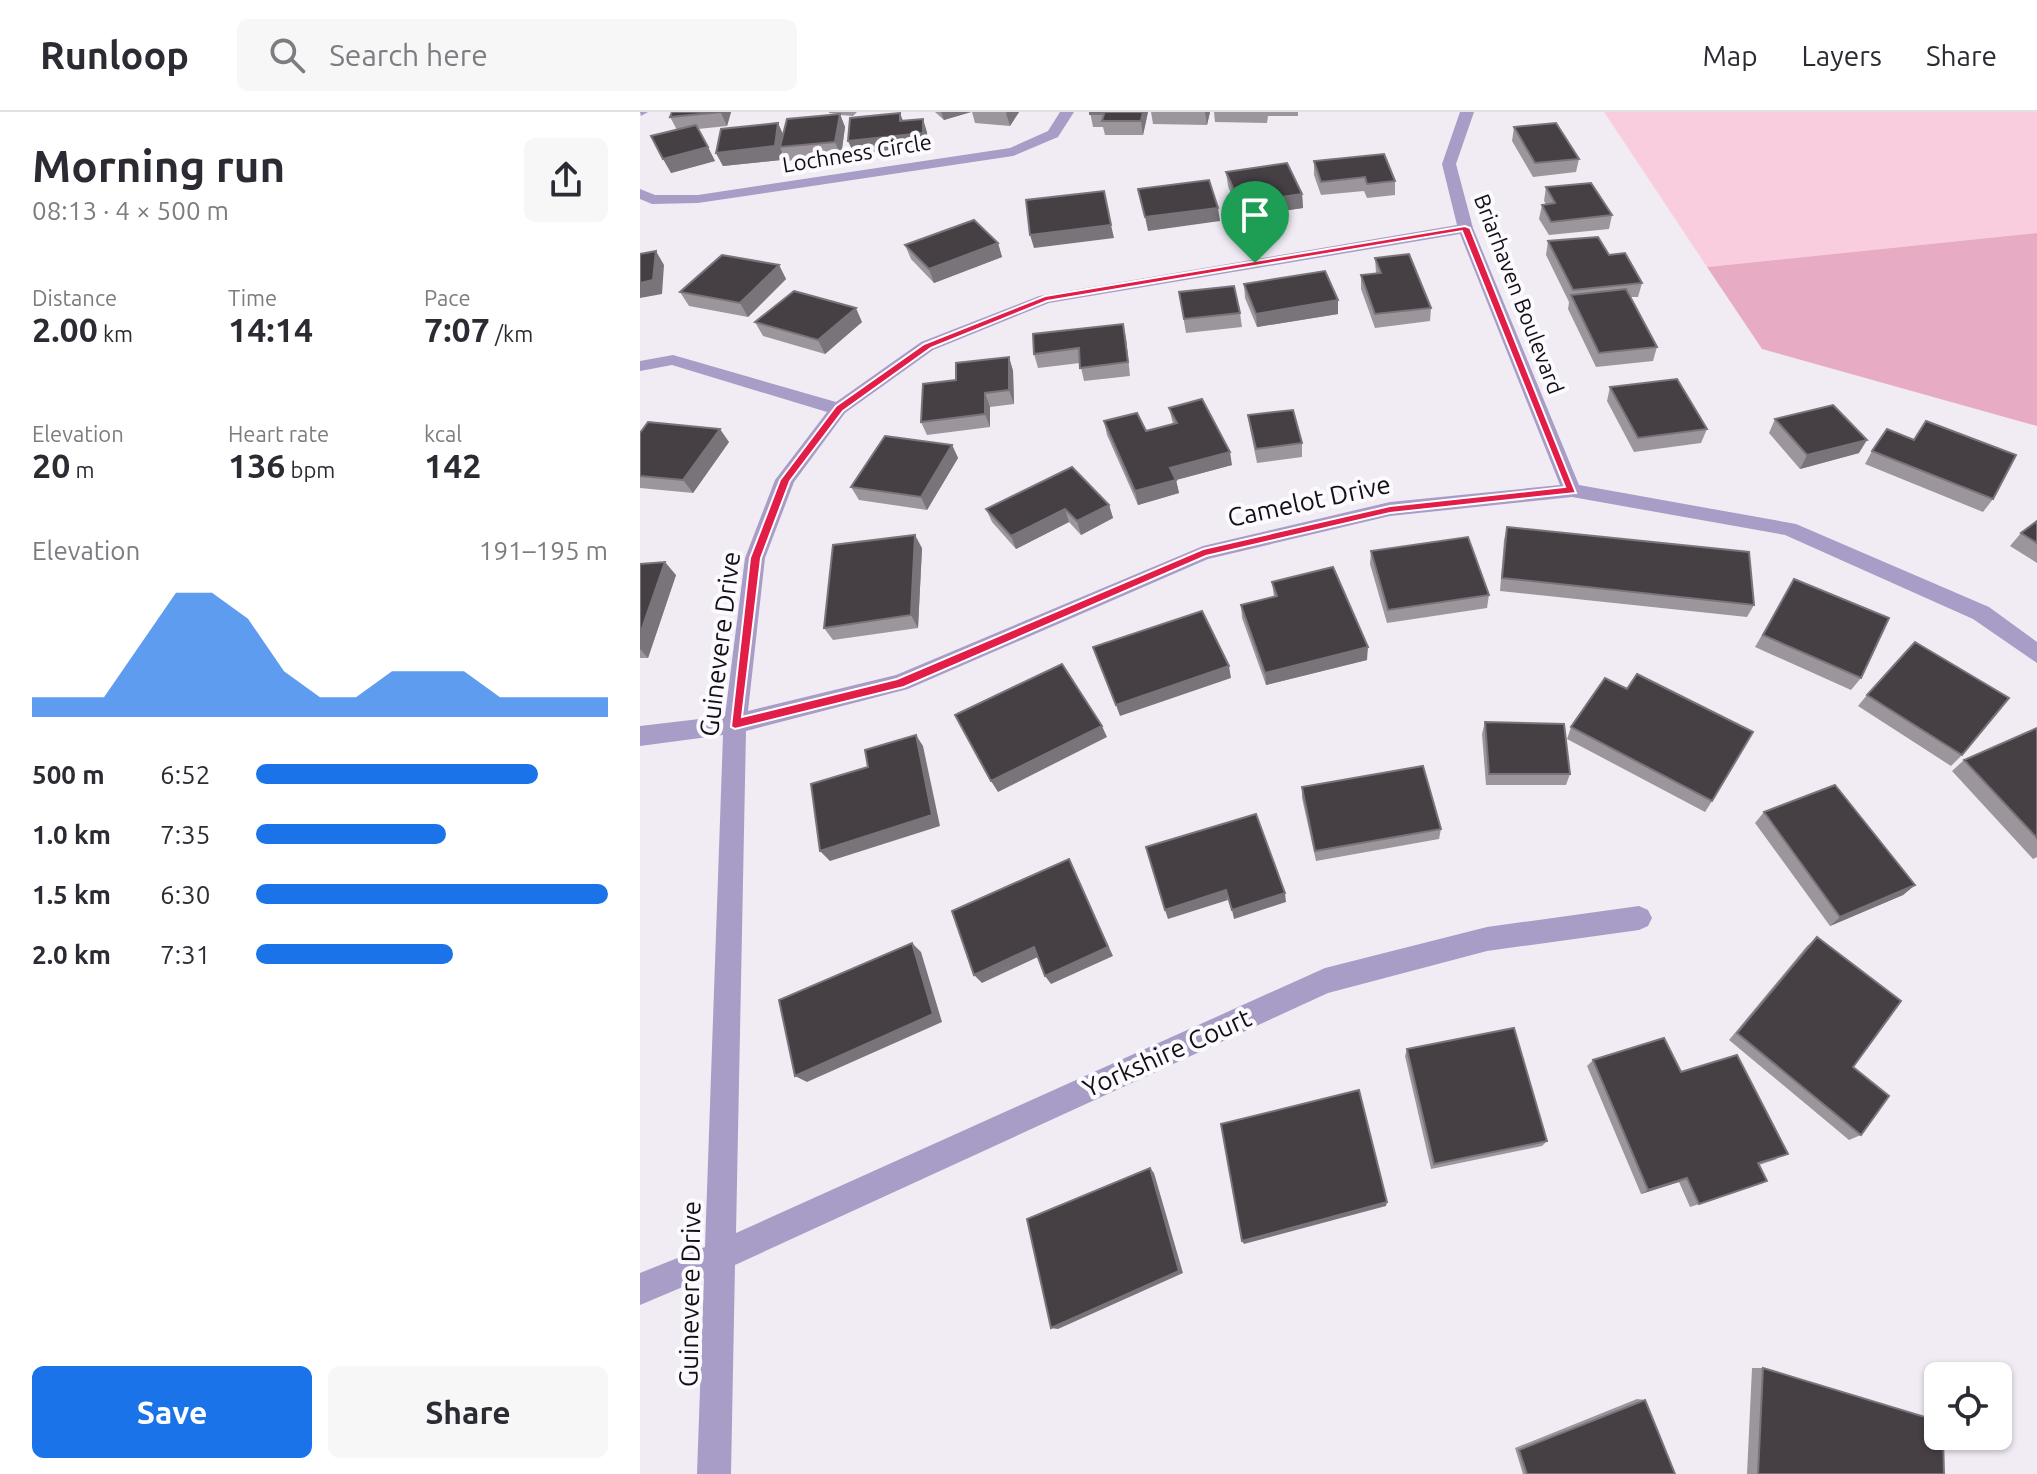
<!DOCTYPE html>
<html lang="en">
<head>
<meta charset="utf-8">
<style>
	:root { --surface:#fff; --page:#f7f7f7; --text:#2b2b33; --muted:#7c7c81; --line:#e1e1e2; --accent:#1a73e8 }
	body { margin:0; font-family:Ubuntu,sans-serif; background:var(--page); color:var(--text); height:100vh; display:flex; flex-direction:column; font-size:30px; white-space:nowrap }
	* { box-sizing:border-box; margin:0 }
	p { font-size:26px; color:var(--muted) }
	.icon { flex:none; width:44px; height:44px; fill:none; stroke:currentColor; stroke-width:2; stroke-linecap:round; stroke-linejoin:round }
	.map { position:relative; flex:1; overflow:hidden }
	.panel { display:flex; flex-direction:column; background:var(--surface); width:640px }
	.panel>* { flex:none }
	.tools { position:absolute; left:1284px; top:1250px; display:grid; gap:16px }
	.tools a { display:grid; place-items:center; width:88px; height:88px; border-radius:12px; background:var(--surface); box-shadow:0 2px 6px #0004; font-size:40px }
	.pin { position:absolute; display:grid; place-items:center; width:68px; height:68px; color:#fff; margin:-82px -34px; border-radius:50% 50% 50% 0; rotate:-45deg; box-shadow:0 0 8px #0007 }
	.pin .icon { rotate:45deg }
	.round { display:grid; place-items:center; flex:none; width:84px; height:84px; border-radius:12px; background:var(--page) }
	.head { display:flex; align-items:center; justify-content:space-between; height:136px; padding:0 32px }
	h1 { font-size:44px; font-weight:600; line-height:60px }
	.stats { display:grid; grid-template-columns:repeat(3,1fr); gap:12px; height:136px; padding:8px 32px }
	.stats div { display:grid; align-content:center }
	.stats b { font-size:34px; font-weight:600 }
	.stats small { font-size:22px; font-weight:400 }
	.stats p { font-size:22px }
	.chart { height:224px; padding:16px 32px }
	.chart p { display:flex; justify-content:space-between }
	.chart svg { width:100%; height:144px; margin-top:8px; fill:var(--accent); opacity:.7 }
	.primary-button { display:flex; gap:16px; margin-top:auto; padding:16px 32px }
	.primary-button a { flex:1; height:92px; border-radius:12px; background:var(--accent); color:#fff; font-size:32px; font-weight:600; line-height:92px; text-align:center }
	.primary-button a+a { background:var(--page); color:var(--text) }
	ul { padding:0 32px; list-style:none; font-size:26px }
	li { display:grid; grid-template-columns:128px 96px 1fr; align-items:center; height:60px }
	li i { height:20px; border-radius:10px; background:var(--accent) }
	header { display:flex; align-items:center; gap:48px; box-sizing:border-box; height:112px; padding:0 40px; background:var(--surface); border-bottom:2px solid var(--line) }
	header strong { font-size:38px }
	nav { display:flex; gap:44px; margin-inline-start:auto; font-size:28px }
	.search { width:560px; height:72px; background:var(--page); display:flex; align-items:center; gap:20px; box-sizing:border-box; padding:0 28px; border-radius:12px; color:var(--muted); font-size:30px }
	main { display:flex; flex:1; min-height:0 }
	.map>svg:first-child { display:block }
	.green { fill:#facdde }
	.forest { fill:#e7acc3 }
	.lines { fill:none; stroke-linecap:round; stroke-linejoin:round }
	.street { fill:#a89dc6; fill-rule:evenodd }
	.wall { fill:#9c969c }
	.shaded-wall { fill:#79747a }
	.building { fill:#464045; stroke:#79747a; stroke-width:2 }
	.route { fill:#e11d48; stroke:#fff; stroke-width:2; fill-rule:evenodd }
	.labels { text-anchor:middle; stroke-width:8; stroke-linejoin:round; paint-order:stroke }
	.far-street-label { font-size:22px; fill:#121012; stroke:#fdfaff }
	.street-label { font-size:26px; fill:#121012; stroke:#fdfaff }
</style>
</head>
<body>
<header>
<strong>Runloop</strong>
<div class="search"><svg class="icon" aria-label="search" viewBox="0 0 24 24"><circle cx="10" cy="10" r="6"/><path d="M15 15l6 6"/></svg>Search here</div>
<nav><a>Map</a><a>Layers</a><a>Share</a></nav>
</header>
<main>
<section class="panel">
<div class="head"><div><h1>Morning run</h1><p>08:13 · 4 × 500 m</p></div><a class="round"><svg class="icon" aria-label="share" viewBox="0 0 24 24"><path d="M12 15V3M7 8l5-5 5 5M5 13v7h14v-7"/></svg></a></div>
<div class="stats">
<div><p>Distance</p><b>2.00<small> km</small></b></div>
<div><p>Time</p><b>14:14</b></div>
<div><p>Pace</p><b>7:07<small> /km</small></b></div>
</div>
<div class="stats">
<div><p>Elevation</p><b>20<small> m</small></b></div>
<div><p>Heart rate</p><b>136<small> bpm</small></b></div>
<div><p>kcal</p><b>142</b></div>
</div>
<div class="chart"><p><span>Elevation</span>191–195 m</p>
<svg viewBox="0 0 160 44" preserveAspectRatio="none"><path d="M0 44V38L10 38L20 38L30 22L40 6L50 6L60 14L70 30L80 38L90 38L100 30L110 30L120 30L130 38L140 38L150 38L160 38V44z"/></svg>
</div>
<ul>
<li><b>500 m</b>6:52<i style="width:80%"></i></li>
<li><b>1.0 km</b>7:35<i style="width:54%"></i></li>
<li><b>1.5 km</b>6:30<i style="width:100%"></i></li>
<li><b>2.0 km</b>7:31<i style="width:56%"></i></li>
</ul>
<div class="primary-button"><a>Save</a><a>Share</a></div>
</section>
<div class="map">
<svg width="1397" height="1362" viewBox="0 0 1397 1362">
	<rect width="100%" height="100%" fill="#f1ecf4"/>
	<path class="green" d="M964,0H1397V121L1067,155Z"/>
	<path class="forest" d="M1397,121V314L1122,237L1067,155Z"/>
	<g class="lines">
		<path class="street" d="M0,0H8L1,4Z
			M420,0H434L418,25L373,44L58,91L12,92L0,87V77L15,83H58L370,36L408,19Z
			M820,0H834L816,52L833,116L939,373L1156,412L1349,495L1397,530V551L1333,507L1145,423L932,385L750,404L568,447L268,577L106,619L96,1121L685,856L847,815L999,794L1008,798L1012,806L1008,814L999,818L847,839L688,881L95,1153L91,1362H57L64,1166L0,1193V1161L65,1135L83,623L0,634V614L85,604L105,446L135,368L187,300L32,253L0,259V249L33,243L196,290L281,230L399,184L817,113L802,52ZM820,122L920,373L750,390L563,434L256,563L108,599L125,446L154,370L205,301L293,238L409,191Z"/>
	</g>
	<path class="wall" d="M32,0H91L87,14L58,17L75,49L31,61L37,18L30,5Z
		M189,0H217L213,4L200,3L205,15L201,44L146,49L142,40L141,48L83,54L76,41L138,11L143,22L197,2L189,1Z
		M295,0H331L304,8Z
		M332,0H379L370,14L335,11Z
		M450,0H508L503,23H465L463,15H453Z
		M511,0H570L567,13L513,12Z
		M574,0H658V4H628L627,11L575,10Z
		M874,15L939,47L936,60L893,65L872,29Z
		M674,49L755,69V83L727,86L724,79L681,83L674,63Z
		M586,60L662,82L663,96L629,101L624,90L596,94L588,74Z
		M906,75L972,103L969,117L909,123L899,107L902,93L906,92L904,89Z
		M908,129L969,143L1002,171L998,185H990L1017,235L1013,249L956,255L928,197L929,190L906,143Z
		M358,131L362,145L294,171L271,147L265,133Z
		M735,146L791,196L790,209L735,216L721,177V163L736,161Z
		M139,153L146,167L108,205L49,194L40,180Z
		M604,172L698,202L617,215L605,186Z
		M539,180L600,201L602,215L546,221Z
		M115,210H222L185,242L123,224Z
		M483,212L490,264L444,269L440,251L398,256L394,242Z
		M369,245L373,259L374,292L350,295V315L287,323L281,310L316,268Z
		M970,275L1067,317L1061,331L994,340L967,289Z
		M529,296L592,353L536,368L539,381L498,393L467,323L464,309L506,319L533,312Z
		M608,303L662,331V345L617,351L610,317Z
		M1135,307L1219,341L1160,357L1129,321Z
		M0,321L89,330L53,381L0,376Z
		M312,333L318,346L287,398L219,388L211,375Z
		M1232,339L1353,387L1343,400L1225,352Z
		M469,393L473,406L441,423L429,410L376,437L352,410L346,397Z
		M1397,409V451L1370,434L1381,421Z
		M867,415L1114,493L1107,505L860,479L864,428Z
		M282,436L278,516L193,528L184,516Z
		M731,439L849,483L847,496L747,511L730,452Z
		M0,452L36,463L8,546H0Z
		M1154,467L1221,566L1211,578L1115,535Z
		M632,470L727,548L626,573L602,506L601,493L634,485Z
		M1227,583L1322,643L1311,654L1218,594Z
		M845,610L930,662L926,673H846L842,622Z
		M931,615L1072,689L1065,700L927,627Z
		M1397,616V745L1393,747L1312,659L1324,648Z
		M662,675L801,717L799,727L676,749L662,686Z
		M1124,700L1275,773L1263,783L1190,814L1115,711Z
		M1177,825L1213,955L1221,1023L1209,1028L1089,928L1167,834Z
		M767,937L907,1029L902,1034L791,1057L765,944Z
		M953,948L1041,960L1137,1047L1119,1053L1117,1073L1050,1095L1039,1070L1001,1082L947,954Z
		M1112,1256H1123L1304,1362H1107Z
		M997,1287L1005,1288L1035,1362H883L875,1336Z"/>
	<path class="shaded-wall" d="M81,0H91L87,14L81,1Z
		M301,0H331L304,8Z
		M367,0H379L370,14L366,1Z
		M503,0H508L503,23L501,9Z
		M565,0H570L567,13Z
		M260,1L265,14L283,7L287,20L288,34L214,42L208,29L260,9Z
		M200,2L205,15L201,44L195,30Z
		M138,11L144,25L140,35L142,40L141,48L83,54L76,41Z
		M68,35L75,49L31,61L23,47Z
		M623,76L624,90L596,94L595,80Z
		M662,82L663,96L629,101L628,87Z
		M578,96L580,109L508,119L505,105Z
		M471,113L474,126L394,136L390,123Z
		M358,131L362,145L294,171L289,157Z
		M16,139L24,153L22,182L0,186V171Z
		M139,153L146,167L108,205L100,191Z
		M698,188V202L617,215L616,202Z
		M216,196L222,210L185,242L178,228Z
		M483,212L486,226L490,264L488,250Z
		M369,245L373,259L374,292L369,278Z
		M345,281L350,295V315L345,302Z
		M80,317L89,330L53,381L43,368Z
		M1227,328L1219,341L1160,357L1167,343Z
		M312,333L318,346L287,398L281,385Z
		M590,340L592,353L536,368L539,381L498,393L495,379L530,356Z
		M469,393L473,406L441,423L437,409Z
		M425,397L429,410L376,437L371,424Z
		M275,423L282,436L278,516L271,503Z
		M25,450L36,463L8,546L0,537V522Z
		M728,535L727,548L626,573L625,561Z
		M589,554L591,566L480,604L476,593Z
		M462,614L467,625L358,680L351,669Z
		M276,623L283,634L300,714L190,749L180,739Z
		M429,747L473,844L411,872L405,864Z
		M1275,773L1263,783L1190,814L1200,805Z
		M586,778L588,788L528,807L525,798Z
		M645,781L646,790L594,807L592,798Z
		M272,831L281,840L302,910L167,970L155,964Z
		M394,835L400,844L342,871L334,863Z
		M510,1056L514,1061L543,1161L418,1217L411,1216Z
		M1047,1066L1039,1070L1001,1082L1008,1078Z
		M747,1090L746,1094L604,1132L602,1129Z"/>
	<path class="building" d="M32,0H81L30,5Z
		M450,0H503L501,9H462L464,2H450Z
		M260,1V9L283,7V21L208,29L210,6Z
		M200,2L195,30L140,35L147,7Z
		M138,11L135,34L76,41L81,17Z
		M916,11L939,47L895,51L874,15Z
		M56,13L68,35L23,47L11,24Z
		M744,42L755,69L727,72L725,65L681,70L674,49Z
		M647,51L662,82L628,87L623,76L595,80L586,60Z
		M569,68L578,96L505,105L498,77Z
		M951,71L972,103L911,110L902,93L915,91L906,75Z
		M464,79L471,113L390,123L386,88Z
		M334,108L358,131L289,157L265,133Z
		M958,125L969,143L985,141L1002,171L933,178L908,129Z
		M16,139L13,168L0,171V142Z
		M769,142L791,196L735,202L721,163L741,161L735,146Z
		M82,143L139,153L100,191L40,180Z
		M685,159L698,188L616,202L604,172Z
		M594,174L600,201L544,207L539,180Z
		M986,177L1017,235L959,241L931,183Z
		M154,179L216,196L178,228L115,210Z
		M483,212L488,250L440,256L439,236L394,242L393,222Z
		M369,245V278L345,281V302L281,310L283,272L316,268V251Z
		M1037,267L1067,317L998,326L970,275Z
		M562,287L590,340L530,356L536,368L495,379L464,309L497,301L506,319L537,311L529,296Z
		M1193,293L1227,328L1167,343L1135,307Z
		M653,298L662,331L616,337L608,303Z
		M1286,309L1376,343L1353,387L1232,339L1247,317L1274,328Z
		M8,310L80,317L43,368L0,364V321Z
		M245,324L312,333L281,385L211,375Z
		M432,355L469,393L437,409L425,397L371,424L346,397Z
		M1397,409V431L1381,421Z
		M867,415L1109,440L1114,493L862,466Z
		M275,423L271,503L184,516L193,433Z
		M828,425L849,483L748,498L731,439Z
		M25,450L0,522V452Z
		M693,455L728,535L625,561L601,493L637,484L632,470Z
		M1154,467L1249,506L1221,566L1123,523Z
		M562,499L589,554L476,593L453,535Z
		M1275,530L1369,586L1322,643L1227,583Z
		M422,552L462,614L351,669L315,603Z
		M997,562L1113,620L1072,689L931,615L965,566L987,577Z
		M845,610L924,612L930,662H849Z
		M1397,616V726L1324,648Z
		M276,623L292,703L180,739L171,672L228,655L225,638Z
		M783,654L801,717L675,739L662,675Z
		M1195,673L1275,773L1200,805L1124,700Z
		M616,702L645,781L592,798L586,778L525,798L506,735Z
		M429,747L468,835L405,864L394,835L334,863L312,799Z
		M1177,825L1261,889L1213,955L1249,984L1221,1023L1097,921Z
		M272,831L293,902L155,964L139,888Z
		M874,916L907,1029L794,1052L767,937Z
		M1024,926L1041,960L1097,943L1148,1042L1118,1051L1127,1069L1059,1092L1047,1066L1008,1078L953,948Z
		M719,978L747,1090L602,1129L581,1012Z
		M510,1056L539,1159L411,1216L387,1107Z
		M1123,1256L1298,1309V1324H1303L1304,1362H1118Z
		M1005,1288L1035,1362H887L879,1338Z"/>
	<path class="route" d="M825,114L830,116L936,381L750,401L566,444L264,575L95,617L91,615L110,446L140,368L196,294L284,232L405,184ZM822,119L925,375L750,394L563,437L257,567L102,605L121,446L150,369L203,299L291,236L407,189Z"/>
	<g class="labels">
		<g class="far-street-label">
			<text transform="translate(217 41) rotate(-9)" y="8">Lochness Circle</text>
			<text transform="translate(879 182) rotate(69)" y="8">Briarhaven Boulevard</text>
		</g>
		<g class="street-label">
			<text transform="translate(669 389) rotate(-12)" y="9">Camelot Drive</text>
			<text transform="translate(80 532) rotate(-83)" y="9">Guinevere Drive</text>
			<text transform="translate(527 941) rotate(-24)" y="9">Yorkshire Court</text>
			<text transform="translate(50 1182) rotate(-89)" y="9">Guinevere Drive</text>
		</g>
	</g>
</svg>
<div class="tools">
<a><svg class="icon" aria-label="locate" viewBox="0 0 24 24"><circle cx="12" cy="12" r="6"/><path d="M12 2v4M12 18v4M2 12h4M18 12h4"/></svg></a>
</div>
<div class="pin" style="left:615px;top:151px;background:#1e9e55"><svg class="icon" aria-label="arrive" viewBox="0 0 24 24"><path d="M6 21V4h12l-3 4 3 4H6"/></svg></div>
</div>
</main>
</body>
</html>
